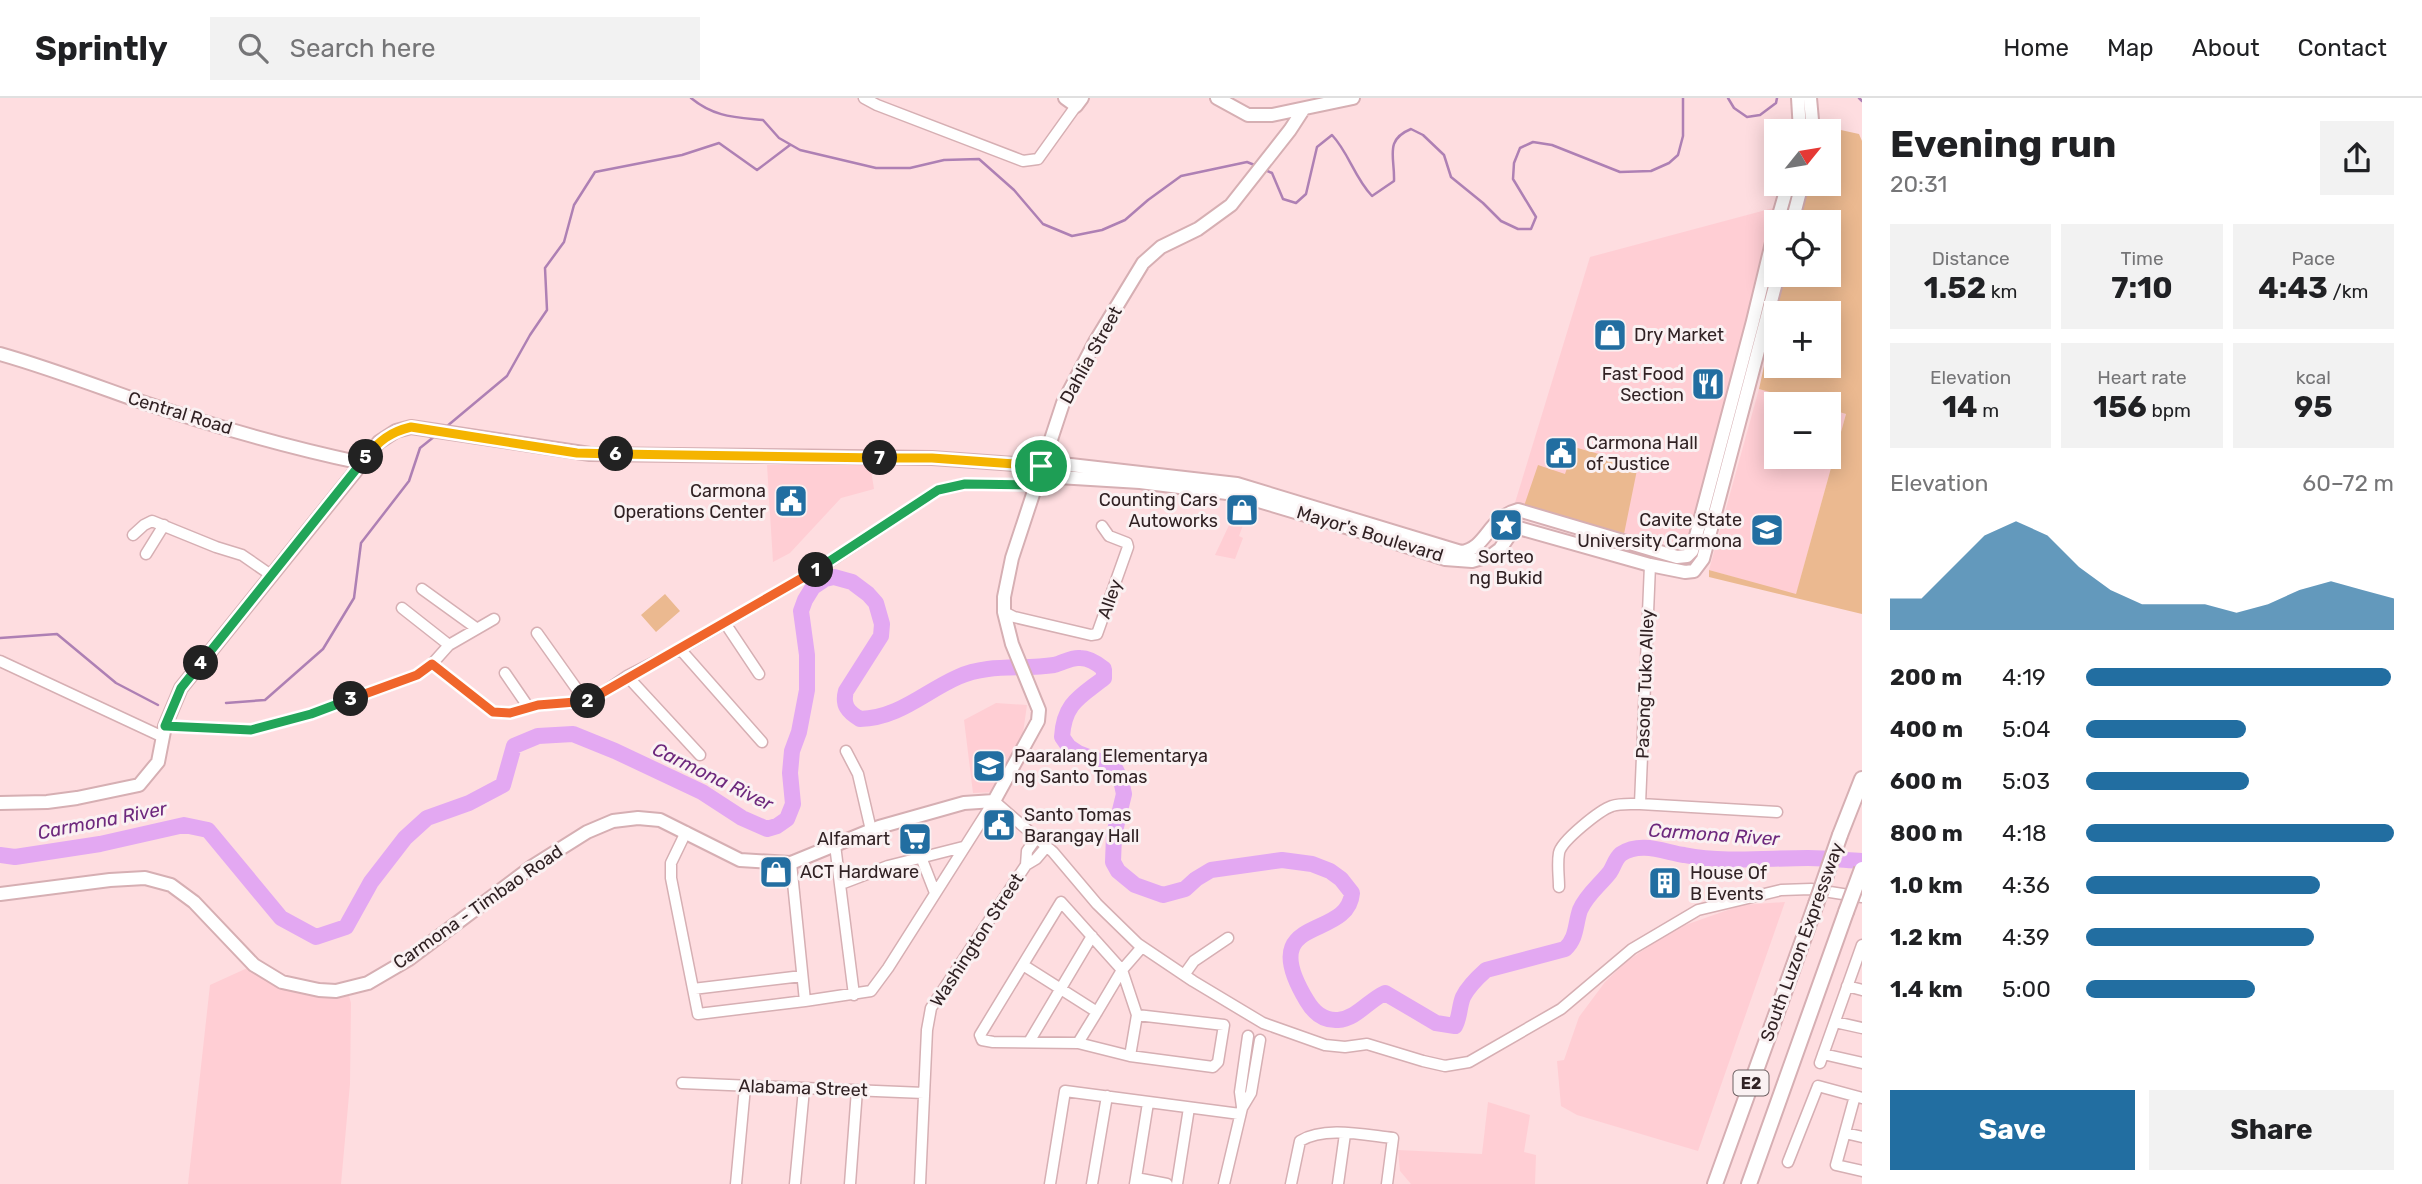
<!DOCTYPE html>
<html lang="en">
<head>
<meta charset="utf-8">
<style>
	:root { --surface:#fff; --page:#f2f2f2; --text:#202124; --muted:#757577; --line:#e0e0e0; --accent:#226ea1 }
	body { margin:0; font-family:Rubik,sans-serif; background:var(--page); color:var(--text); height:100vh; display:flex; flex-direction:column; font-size:26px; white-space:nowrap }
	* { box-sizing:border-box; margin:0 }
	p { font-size:23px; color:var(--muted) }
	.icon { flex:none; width:38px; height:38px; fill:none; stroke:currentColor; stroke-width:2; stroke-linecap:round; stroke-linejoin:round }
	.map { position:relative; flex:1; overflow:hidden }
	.side { display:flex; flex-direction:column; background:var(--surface); width:560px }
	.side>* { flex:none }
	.needle { width:46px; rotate:60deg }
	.buttons { position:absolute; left:1764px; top:21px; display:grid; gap:14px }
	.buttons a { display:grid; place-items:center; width:77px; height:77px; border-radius:0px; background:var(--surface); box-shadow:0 4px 18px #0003; font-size:35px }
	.pin { position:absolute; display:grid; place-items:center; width:60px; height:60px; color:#fff; margin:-30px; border:4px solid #fff; border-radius:50%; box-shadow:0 2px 7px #0007 }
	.km { position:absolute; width:35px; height:35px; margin:-18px; border-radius:50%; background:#222; color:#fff; font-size:19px; line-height:35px; text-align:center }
	.round { display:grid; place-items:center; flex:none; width:74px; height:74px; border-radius:0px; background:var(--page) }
	.head { display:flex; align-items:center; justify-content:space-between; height:119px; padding:0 28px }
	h1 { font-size:38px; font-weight:700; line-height:52px }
	.figures { display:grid; grid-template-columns:repeat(3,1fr); gap:10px; height:119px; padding:7px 28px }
	.figures div { display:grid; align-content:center; border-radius:0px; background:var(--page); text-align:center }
	.figures b { font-size:30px; font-weight:700 }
	.figures small { font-size:19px; font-weight:400 }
	.figures p { font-size:19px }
	.chart { height:196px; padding:14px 28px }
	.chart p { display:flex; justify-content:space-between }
	.chart svg { width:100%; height:126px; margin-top:7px; fill:var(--accent); opacity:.7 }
	.button { display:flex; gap:14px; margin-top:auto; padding:14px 28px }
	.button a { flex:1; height:80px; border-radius:0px; background:var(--accent); color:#fff; font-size:28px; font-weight:700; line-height:80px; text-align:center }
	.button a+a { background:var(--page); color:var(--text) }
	ul { padding:0 28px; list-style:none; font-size:23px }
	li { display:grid; grid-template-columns:112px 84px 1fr; align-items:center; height:52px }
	li i { height:18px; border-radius:9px; background:var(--accent) }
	header { display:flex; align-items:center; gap:42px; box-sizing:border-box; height:98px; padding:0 35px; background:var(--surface); border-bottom:2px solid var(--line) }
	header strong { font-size:33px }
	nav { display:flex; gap:38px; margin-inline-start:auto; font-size:24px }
	.search { width:490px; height:63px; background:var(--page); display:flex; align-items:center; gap:18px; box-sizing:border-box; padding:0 24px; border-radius:0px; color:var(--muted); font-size:26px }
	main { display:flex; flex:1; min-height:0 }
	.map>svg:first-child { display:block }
	.built { fill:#ffced4 }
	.green { fill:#ebb990; fill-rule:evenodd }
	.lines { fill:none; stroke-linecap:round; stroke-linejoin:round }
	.stream { stroke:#ae80b4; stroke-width:2.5 }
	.river { stroke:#e3a8f2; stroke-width:16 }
	.minor-casing { stroke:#d6afb3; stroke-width:13 }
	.major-casing { stroke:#d6afb3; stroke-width:16 }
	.highway-casing { stroke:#d6afb3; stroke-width:18 }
	.minor { stroke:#fff; stroke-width:10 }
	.major { stroke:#fff; stroke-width:12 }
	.highway { stroke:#fff; stroke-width:14 }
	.highway-bridge-casing { stroke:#d6afb3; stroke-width:18; stroke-linecap:butt }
	.highway-bridge { stroke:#fff; stroke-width:14 }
	.split-1-casing { stroke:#fff; stroke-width:14 }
	.split-2-casing { stroke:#fff; stroke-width:14 }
	.split-3-casing { stroke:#fff; stroke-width:14 }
	.split-4-casing { stroke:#fff; stroke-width:14 }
	.split-5-casing { stroke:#fff; stroke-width:14 }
	.split-6-casing { stroke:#fff; stroke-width:14 }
	.split-7-casing { stroke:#fff; stroke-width:14 }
	.split-8-casing { stroke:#fff; stroke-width:14 }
	.split-1 { stroke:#22a559; stroke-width:9 }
	.split-2 { stroke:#f0652b; stroke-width:9 }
	.split-3 { stroke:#f0652b; stroke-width:9 }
	.split-4 { stroke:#22a559; stroke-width:9 }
	.split-5 { stroke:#22a559; stroke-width:9 }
	.split-6 { stroke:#f5b400; stroke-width:9 }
	.split-7 { stroke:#f5b400; stroke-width:9 }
	.split-8 { stroke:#f5b400; stroke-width:9 }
	.labels { text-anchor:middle; stroke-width:6; stroke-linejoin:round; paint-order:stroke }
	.shield { fill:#faf1f2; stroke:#6d6062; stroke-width:2 }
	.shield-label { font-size:16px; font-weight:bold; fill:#312224 }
	.poi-label { font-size:18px; fill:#312224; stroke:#faf1f2; text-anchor:start }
	.street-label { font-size:18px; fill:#312224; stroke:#faf1f2 }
	.water-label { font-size:19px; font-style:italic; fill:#6d287d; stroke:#faf1f2 }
</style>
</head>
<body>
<header>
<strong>Sprintly</strong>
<div class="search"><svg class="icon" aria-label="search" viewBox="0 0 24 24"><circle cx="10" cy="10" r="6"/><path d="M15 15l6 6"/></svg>Search here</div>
<nav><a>Home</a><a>Map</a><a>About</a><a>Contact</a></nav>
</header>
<main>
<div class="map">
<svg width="1862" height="1086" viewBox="0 0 1862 1086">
	<rect width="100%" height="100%" fill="#fedde0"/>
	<path class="built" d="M1777,109L1689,451L1514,408L1590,159Z
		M1759,291L1811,306H1776V359H1829V311L1846,316L1796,497L1709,472Z
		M870,365L874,391L841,400L790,455L773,464L767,367Z
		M1238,408L1249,411L1239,438L1243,440L1235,461L1215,457Z
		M996,605L1027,607L1022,642L996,694L973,695L964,622Z
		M1785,804L1698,1053L1577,1017L1561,1008L1557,963L1564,962L1579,919L1605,884L1626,864L1674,831L1742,807Z
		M254,867L282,884L347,890L351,905L350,986L341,1086H188L210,887Z
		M1488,1004L1530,1017L1524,1054L1536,1057L1535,1086H1411L1400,1073L1398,1052L1482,1056Z"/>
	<path class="green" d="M1818,27L1859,36L1862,43V516L1709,479V472L1796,496L1846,316L1829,311V306H1811L1759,291L1784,177H1829V124H1796L1805,86H1829V33H1816ZM1776,215H1829V268H1776Z
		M1574,349L1638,367L1624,436L1524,408L1538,367L1565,376Z
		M665,496L680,513L656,534L641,517Z"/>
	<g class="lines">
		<path class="stream" d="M691,0C714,19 734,19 763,22L779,40L800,52L876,70H910L944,62L979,61L1014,92L1043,126L1072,138L1102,132L1125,122L1148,102L1181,78L1247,64L1257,68
			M1728,0L1734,10L1747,19L1760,17L1776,5L1777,0
			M1859,0L1862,3
			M1263,71L1272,75L1283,101L1296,105L1306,96L1317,49L1332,37C1349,55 1354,79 1372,98L1394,83C1395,59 1384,42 1411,31L1423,37L1444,57L1451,79L1483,105L1501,123L1518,131H1531L1536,119L1513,81L1514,65L1520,50L1533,44L1552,47L1620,74L1651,73L1669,65L1678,57L1683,38V0
			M446,329L507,278L530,237L547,212L545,170L564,144L574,107L595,74L682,57L719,45L757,72L790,47
			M0,540L57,536L116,585L158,607
			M226,605L265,602L323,551L354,500L361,445L409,383L420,350L435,338"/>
		<path class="river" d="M0,757L15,759L100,746L184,727L208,732L281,820L316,839L346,829L371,784L405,740L427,720L469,705L503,687L514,648L538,638L573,636L615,653L702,694L742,720L767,731L777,728L787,721L793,706L790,675L792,653L799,634L807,592V557L801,513L805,502L813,489L825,481L834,479L852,484L868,496L876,505L882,526L881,538L846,593C842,607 848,614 860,621C899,620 924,594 958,579C988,565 1023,572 1054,567C1063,565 1071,559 1080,560C1089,560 1098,566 1104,571V580C1080,599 1064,605 1062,639L1069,649L1078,655L1107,666L1116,672L1121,682L1124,696L1114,737L1113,764L1118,773L1135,787L1163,797L1185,791L1196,781L1211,772L1282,762L1312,766L1330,773L1341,781L1352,795C1348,844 1253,814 1307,903C1314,915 1324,923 1338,922C1356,921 1369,902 1385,895L1436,925L1455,928C1460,919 1459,909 1463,899C1468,889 1477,880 1486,872L1565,851C1577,840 1575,827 1580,812C1587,796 1600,787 1610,774C1614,768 1615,761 1621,756C1641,743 1664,754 1684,757C1725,765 1767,760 1808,760C1826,760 1844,762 1862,763"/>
		<defs>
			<path id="minor" d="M864,0L877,7L1023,63L1038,61L1076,8
				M133,437L144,427L152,423L216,449L242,457L271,477
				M146,456L164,427
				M1650,467L1640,706L1777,714
				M422,491L476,530
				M402,510L449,547
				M1004,514L1014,519L1091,537L1097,536L1128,449L1127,445L1109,438L1102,428
				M725,525L759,576
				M537,535L586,604
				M680,551L762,644
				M0,563L163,639
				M432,566L449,547L494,521
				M505,575L529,610
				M627,578L700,657
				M165,628L251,632L311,616L417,577L432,566L493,614L510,615L538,607L586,604L595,600L627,578L680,551L823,468L938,392L965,386L1035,387
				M846,653L858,676L871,732
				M686,734L671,765V780L698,916L805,903L871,893L888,870L994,703L1053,754L1097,806L1138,846L1193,883L1263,925L1325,947L1345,949L1367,946L1423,963L1445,968L1469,964L1561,911L1632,851L1698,812L1781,792L1811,791L1862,799
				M835,747L854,897
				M921,759L935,795
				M791,765L805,903
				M1026,767L1036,761L1047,748
				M841,786L888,768L963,749
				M1559,789C1559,778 1557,766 1559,755C1561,743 1600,712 1612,708C1620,705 1631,706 1640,706
				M1023,867L1097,914L1122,872
				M1122,872L1137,917L1130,958
				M1184,877L1194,863L1228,840
				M1847,888L1862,892
				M693,891L802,878
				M1137,917L1224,927L1218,964L1213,969L1130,958L1078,945L993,944L982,942L980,937L1061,804L1122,872L1142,849
				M1835,924L1862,930
				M1029,944L1092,838
				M1078,945L1097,914
				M1823,956L1862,965
				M1820,965L1862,847
				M682,985L924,995
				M1855,998L1836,1067L1862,1073
				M1242,1009L1240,994L1248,938
				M1845,1035L1862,1039
				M1788,1064L1818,988L1862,1000
				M1136,1080L1167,1086
				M736,1086L745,989
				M795,1086L804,991
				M850,1086L857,992
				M920,1086L927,932L931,910L1026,767L1027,753L1037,739
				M1050,1086L1065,993L1240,1016
				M1092,1086L1107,998
				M1135,1086L1148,1005
				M1177,1086L1189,1010
				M1224,1086L1242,1010L1251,995L1260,942
				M1291,1086L1300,1043C1325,1028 1364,1037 1393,1040L1387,1086
				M1338,1086L1345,1036"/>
			<path id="major" d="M1065,0L1076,8L1082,0
				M1217,0L1248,17H1272L1353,0
				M1798,0L1800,33
				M1810,0L1813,33
				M1777,124L1788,86
				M1792,124L1802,86
				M0,256C46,269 91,286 136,302C210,327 286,349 362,365
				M1041,368L1058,379L1140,384L1235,396L1356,432L1445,461L1472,463L1492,457L1500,451L1515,429L1650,467L1685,474L1694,473L1703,461L1778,177
				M0,705L47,704L77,700L139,687L158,664L165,628L181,590L379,344L396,333L411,329L590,356L932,360L1041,368L1062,366L1237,386L1461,454C1487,451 1487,420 1518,412L1677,459L1687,458L1692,453L1753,223L1776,128
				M0,796L110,782L145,780L171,787L194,804L254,867L282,884L319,892L336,893L368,885L409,861L533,768L587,734L613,723L638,720L660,722L740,762L791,765L879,729L964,705L994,703L1038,623L1039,612L1012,546L1004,514V499L1012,460L1063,305L1095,244L1143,165L1161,149L1198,131L1231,107L1290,32L1303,12"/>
			<path id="highway" d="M1840,737L1862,681
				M1715,1086L1816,806
				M1749,1086L1846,814"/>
		</defs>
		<use href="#minor" class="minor-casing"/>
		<use href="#major" class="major-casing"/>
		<use href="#highway" class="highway-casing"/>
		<use href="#minor" class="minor"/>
		<use href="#major" class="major"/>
		<use href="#highway" class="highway"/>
		<defs>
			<path id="highway-bridge" d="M1816,806L1840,737
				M1846,814L1862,771"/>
		</defs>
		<use href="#highway-bridge" class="highway-bridge-casing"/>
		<use href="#highway-bridge" class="highway-bridge"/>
	</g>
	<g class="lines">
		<defs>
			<path id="split-1" d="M816,472L938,392L965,386L1035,387L1041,368"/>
			<path id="split-2" d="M588,603L816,472"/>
			<path id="split-3" d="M351,601L417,577L432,566L493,614L510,615L538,607L588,603"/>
			<path id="split-4" d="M201,565L181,590L165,628L251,632L311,616L351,601"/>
			<path id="split-5" d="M201,565L366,359"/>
			<path id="split-6" d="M366,359C379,343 390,334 411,329L577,355L616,356"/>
			<path id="split-7" d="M616,356L880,360"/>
			<path id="split-8" d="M880,360H932L1041,368"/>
		</defs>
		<use href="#split-1" class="split-1-casing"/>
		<use href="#split-2" class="split-2-casing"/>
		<use href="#split-3" class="split-3-casing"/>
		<use href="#split-4" class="split-4-casing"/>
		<use href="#split-5" class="split-5-casing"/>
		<use href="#split-6" class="split-6-casing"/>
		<use href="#split-7" class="split-7-casing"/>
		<use href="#split-8" class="split-8-casing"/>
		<use href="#split-1" class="split-1"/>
		<use href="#split-2" class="split-2"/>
		<use href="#split-3" class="split-3"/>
		<use href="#split-4" class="split-4"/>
		<use href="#split-5" class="split-5"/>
		<use href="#split-6" class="split-6"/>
		<use href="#split-7" class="split-7"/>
		<use href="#split-8" class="split-8"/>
	</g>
	<defs>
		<symbol id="shop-square" viewBox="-11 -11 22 22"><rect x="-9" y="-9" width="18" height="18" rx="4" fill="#226ea1" stroke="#faf1f2"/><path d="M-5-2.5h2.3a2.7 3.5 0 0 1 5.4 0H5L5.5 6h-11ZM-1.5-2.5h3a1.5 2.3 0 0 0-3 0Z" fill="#fff"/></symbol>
		<symbol id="restaurant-square" viewBox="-11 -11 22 22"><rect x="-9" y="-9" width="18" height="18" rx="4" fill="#226ea1" stroke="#faf1f2"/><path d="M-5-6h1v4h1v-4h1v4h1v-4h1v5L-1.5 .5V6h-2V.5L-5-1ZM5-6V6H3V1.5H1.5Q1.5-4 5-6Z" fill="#fff"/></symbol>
		<symbol id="civic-square" viewBox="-11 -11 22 22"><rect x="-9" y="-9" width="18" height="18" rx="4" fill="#226ea1" stroke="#faf1f2"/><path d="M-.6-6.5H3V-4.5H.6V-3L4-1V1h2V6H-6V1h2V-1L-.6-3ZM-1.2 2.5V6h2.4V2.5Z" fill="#fff"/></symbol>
		<symbol id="sight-square" viewBox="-11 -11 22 22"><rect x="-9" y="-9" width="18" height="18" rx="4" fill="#226ea1" stroke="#faf1f2"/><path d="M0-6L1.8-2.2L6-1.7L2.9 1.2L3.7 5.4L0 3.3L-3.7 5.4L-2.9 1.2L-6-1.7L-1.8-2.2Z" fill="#fff"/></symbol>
		<symbol id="university-square" viewBox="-11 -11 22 22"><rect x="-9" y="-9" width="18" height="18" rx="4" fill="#226ea1" stroke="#faf1f2"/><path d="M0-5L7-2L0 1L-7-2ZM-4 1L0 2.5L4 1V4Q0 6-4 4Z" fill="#fff"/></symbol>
		<symbol id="school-square" viewBox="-11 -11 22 22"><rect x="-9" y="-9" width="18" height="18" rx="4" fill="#226ea1" stroke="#faf1f2"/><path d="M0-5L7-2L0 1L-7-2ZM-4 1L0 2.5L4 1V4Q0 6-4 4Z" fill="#fff"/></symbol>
		<symbol id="supermarket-square" viewBox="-11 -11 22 22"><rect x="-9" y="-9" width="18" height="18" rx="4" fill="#226ea1" stroke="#faf1f2"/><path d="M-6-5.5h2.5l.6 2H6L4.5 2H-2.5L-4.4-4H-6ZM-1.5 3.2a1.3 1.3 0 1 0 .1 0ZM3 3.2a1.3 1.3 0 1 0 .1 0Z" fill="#fff"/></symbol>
		<symbol id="building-square" viewBox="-11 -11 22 22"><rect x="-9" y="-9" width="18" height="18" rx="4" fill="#226ea1" stroke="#faf1f2"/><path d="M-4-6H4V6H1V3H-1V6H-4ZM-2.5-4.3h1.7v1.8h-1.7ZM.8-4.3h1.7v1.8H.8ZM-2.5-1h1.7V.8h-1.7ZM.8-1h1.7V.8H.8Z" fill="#fff"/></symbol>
	</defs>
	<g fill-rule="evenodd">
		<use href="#shop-square" x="1591" y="218" width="38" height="38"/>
		<use href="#restaurant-square" x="1689" y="267" width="38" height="38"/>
		<use href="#civic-square" x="1542" y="336" width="38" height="38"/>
		<use href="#civic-square" x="772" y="384" width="38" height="38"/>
		<use href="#shop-square" x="1223" y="393" width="38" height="38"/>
		<use href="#sight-square" x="1487" y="408" width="38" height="38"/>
		<use href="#university-square" x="1748" y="413" width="38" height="38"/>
		<use href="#school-square" x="970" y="649" width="38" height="38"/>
		<use href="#civic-square" x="980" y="708" width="38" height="38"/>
		<use href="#supermarket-square" x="896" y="722" width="38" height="38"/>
		<use href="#shop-square" x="757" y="755" width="38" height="38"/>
		<use href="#building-square" x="1646" y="766" width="38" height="38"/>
	</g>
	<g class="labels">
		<rect class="shield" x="1733.5" y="972.5" width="35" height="25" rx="5"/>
		<g class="shield-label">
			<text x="1751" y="991">E2</text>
		</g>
		<g class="poi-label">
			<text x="1634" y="243">Dry Market</text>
			<text x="1684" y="282" text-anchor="end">Fast Food<tspan x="1684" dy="21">Section</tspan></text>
			<text x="1586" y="351">Carmona Hall<tspan x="1586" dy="21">of Justice</tspan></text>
			<text x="766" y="399" text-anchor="end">Carmona<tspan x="766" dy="21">Operations Center</tspan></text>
			<text x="1218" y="408" text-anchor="end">Counting Cars<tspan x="1218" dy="21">Autoworks</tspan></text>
			<text x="1742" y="428" text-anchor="end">Cavite State<tspan x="1742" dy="21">University Carmona</tspan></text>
			<text x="1506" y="465" text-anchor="middle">Sorteo<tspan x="1506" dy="21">ng Bukid</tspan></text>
			<text x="1014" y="664">Paaralang Elementarya<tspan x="1014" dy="21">ng Santo Tomas</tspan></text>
			<text x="1024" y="723">Santo Tomas<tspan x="1024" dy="21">Barangay Hall</tspan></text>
			<text x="890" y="747" text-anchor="end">Alfamart</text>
			<text x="800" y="780">ACT Hardware</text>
			<text x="1690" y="781">House Of<tspan x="1690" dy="21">B Events</tspan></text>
		</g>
		<g class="street-label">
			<text transform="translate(1091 257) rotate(-61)" y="6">Dahlia Street</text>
			<text transform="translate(180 315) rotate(17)" y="6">Central Road</text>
			<text transform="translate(1370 436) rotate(17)" y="6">Mayor's Boulevard</text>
			<text transform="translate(1110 501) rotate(-71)" y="6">Alley</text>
			<text transform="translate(1645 586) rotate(-88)" y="6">Pasong Tuko Alley</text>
			<text transform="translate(478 809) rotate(-35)" y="6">Carmona - Timbao Road</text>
			<text transform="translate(977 842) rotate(-57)" y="6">Washington Street</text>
			<text transform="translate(1802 844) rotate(-70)" y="6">South Luzon Expressway</text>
			<text transform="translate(803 990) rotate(2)" y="6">Alabama Street</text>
		</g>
		<g class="water-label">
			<text transform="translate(713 678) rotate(26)" y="7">Carmona River</text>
			<text transform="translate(102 722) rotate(-11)" y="7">Carmona River</text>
			<text transform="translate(1714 736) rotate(4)" y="7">Carmona River</text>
		</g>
	</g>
</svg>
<div class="buttons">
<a><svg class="needle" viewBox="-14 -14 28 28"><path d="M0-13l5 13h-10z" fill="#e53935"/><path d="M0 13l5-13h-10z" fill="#757577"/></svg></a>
<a><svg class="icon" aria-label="locate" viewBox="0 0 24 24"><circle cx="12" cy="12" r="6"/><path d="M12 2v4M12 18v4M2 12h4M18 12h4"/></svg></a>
<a>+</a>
<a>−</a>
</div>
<div class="pin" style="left:1041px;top:368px;background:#1e9e55"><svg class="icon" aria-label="arrive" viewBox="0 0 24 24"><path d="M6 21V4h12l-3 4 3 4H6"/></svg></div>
<b class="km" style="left:816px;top:472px">1</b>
<b class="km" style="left:588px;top:603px">2</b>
<b class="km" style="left:351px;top:601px">3</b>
<b class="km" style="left:201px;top:565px">4</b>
<b class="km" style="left:366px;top:359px">5</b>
<b class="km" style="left:616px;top:356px">6</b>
<b class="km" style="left:880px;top:360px">7</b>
</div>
<section class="side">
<div class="head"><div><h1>Evening run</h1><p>20:31</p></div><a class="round"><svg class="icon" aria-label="share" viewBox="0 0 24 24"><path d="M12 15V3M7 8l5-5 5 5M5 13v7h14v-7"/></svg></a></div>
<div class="figures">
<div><p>Distance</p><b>1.52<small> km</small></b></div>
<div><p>Time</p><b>7:10</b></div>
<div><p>Pace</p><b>4:43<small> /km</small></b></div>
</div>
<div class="figures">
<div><p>Elevation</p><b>14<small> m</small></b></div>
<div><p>Heart rate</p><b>156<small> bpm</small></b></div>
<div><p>kcal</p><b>95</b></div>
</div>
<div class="chart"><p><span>Elevation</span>60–72 m</p>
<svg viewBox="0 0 160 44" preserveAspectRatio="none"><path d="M0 44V33L10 33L20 22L30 11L40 6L50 11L60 22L70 30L80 35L90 35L100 35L110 38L120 35L130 30L140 27L150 30L160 33V44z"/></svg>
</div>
<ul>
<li><b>200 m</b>4:19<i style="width:99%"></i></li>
<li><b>400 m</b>5:04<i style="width:52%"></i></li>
<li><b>600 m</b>5:03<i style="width:53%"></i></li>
<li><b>800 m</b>4:18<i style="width:100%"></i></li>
<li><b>1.0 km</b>4:36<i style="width:76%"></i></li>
<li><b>1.2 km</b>4:39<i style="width:74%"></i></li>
<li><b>1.4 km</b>5:00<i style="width:55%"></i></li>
</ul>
<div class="button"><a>Save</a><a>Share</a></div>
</section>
</main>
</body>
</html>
